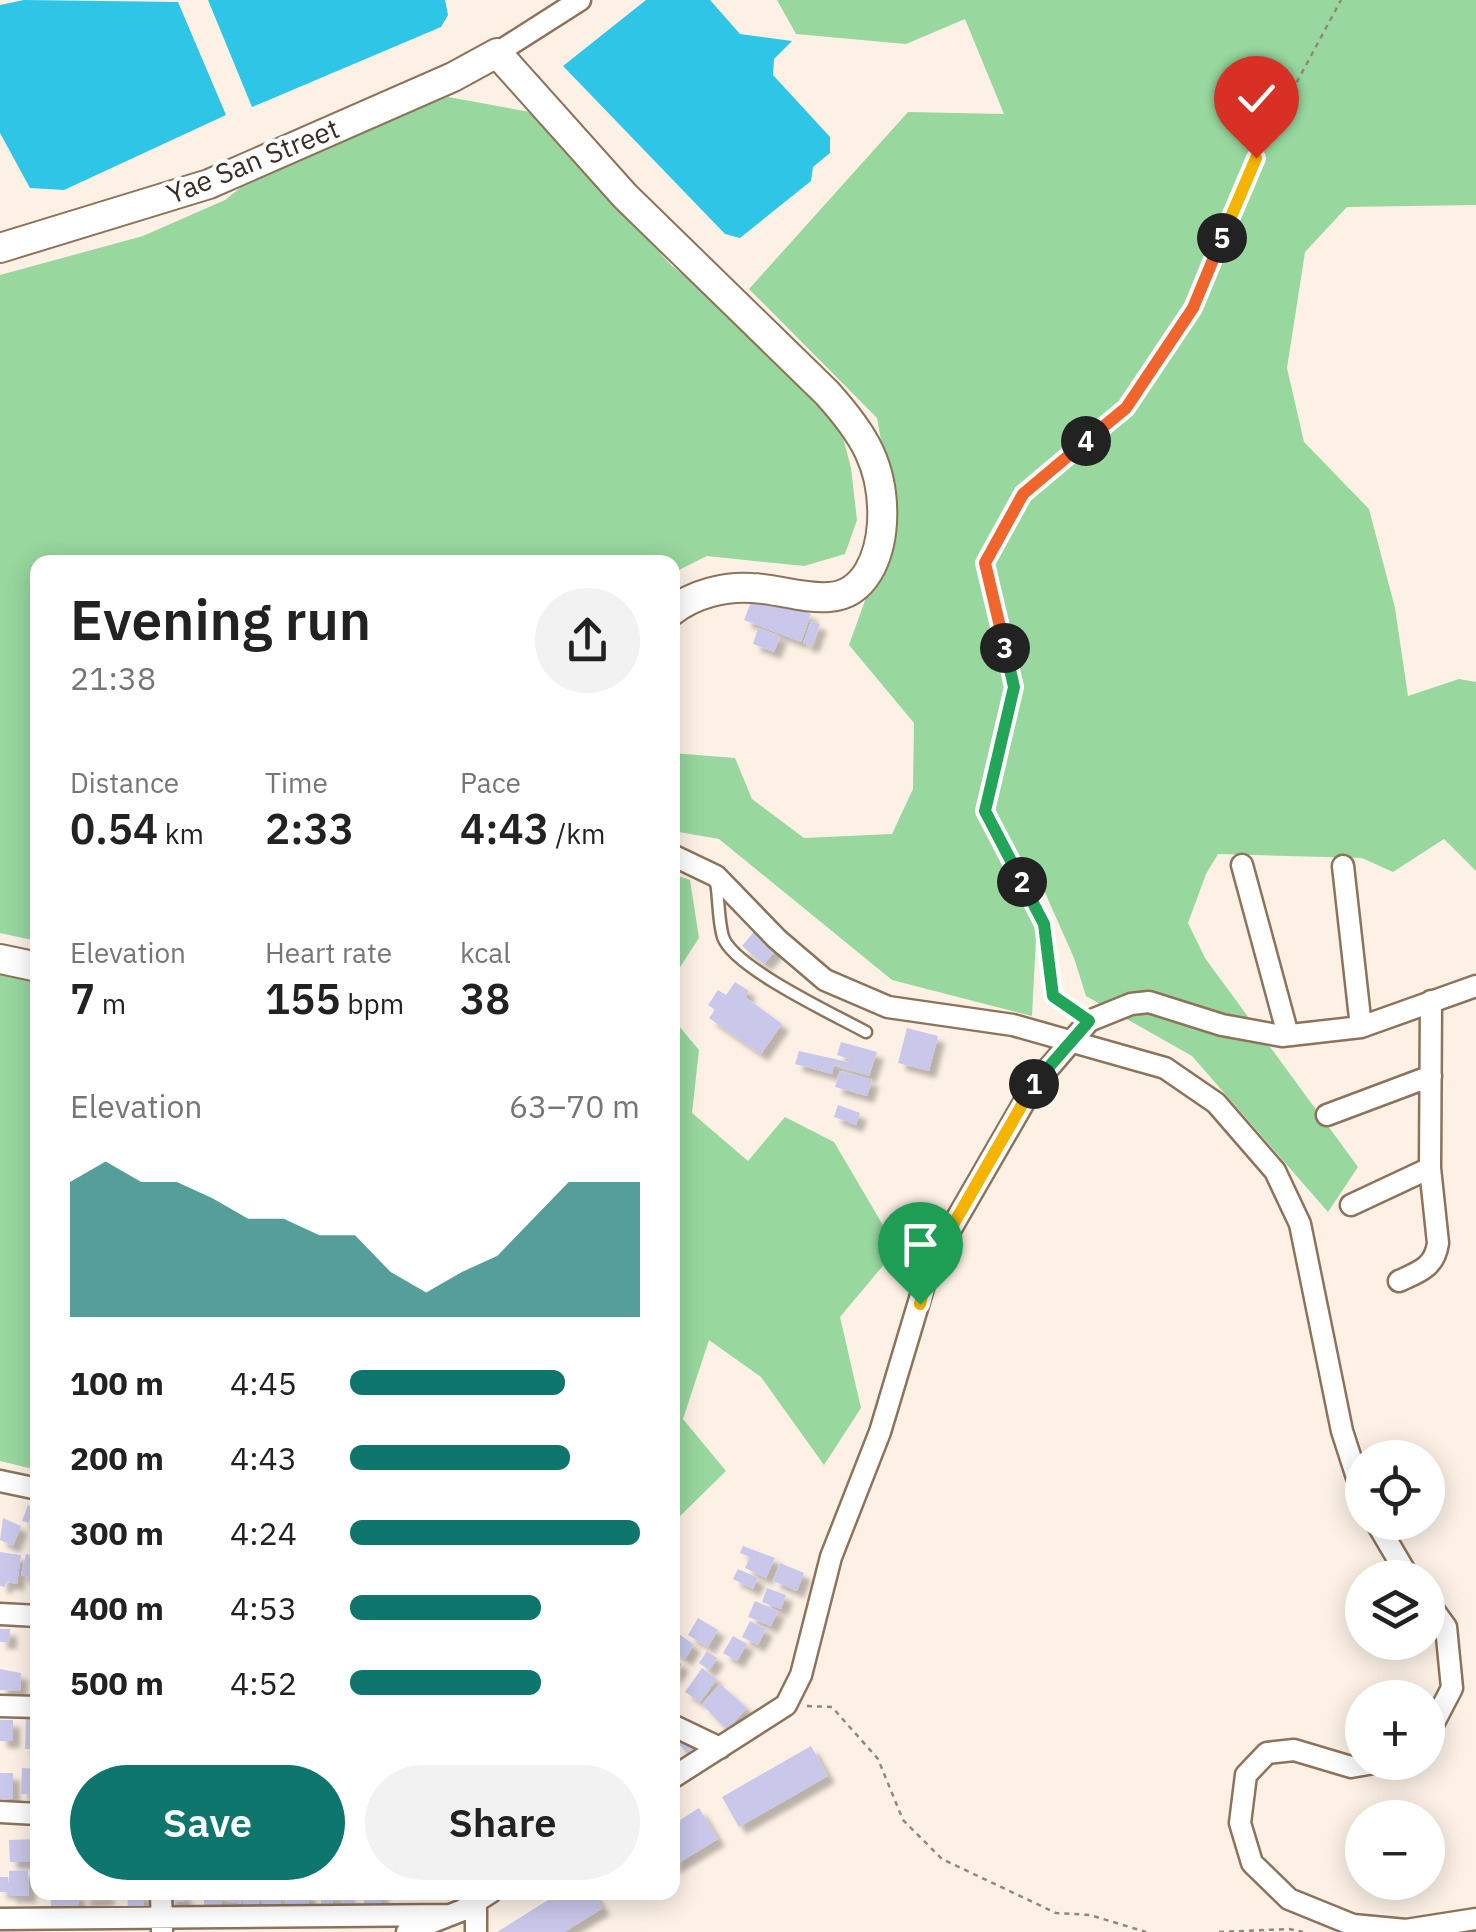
<!DOCTYPE html>
<html lang="en">
<head>
<meta charset="utf-8">
<style>
	:root { --surface:#fff; --page:#f2f2f2; --text:#222; --muted:#767676; --accent:#0f766e }
	body { margin:0; font-family:"IBM Plex Sans",sans-serif; background:var(--page); color:var(--text); height:100vh; display:flex; flex-direction:column; font-size:38px; white-space:nowrap }
	* { box-sizing:border-box; margin:0 }
	p { font-size:32px; color:var(--muted) }
	.icon { flex:none; width:55px; height:55px; fill:none; stroke:currentColor; stroke-width:2; stroke-linecap:round; stroke-linejoin:round }
	.map { position:relative; flex:1; overflow:hidden }
	.drawer { position:absolute; left:30px; top:555px; width:650px; height:1345px; display:flex; flex-direction:column; background:var(--surface); border-radius:20px; box-shadow:0 5px 25px #0003 }
	.drawer>* { flex:none }
	.tools { position:absolute; left:1345px; top:1440px; display:grid; gap:20px }
	.tools a { display:grid; place-items:center; width:100px; height:100px; border-radius:50%; background:var(--surface); box-shadow:0 5px 25px #0003; font-size:50px }
	.pin { position:absolute; display:grid; place-items:center; width:85px; height:85px; color:#fff; margin:-102px -42px; border-radius:50% 50% 50% 0; rotate:-45deg; box-shadow:0 0 10px #0007 }
	.pin .icon { rotate:45deg }
	.km { position:absolute; width:50px; height:50px; margin:-25px; border-radius:50%; background:#222; color:#fff; font-size:28px; line-height:50px; text-align:center }
	.round { display:grid; place-items:center; flex:none; width:105px; height:105px; border-radius:52px; background:var(--page) }
	.headline { display:flex; align-items:center; justify-content:space-between; height:170px; padding:0 40px }
	h1 { font-size:55px; font-weight:600; line-height:75px }
	.stats { display:grid; grid-template-columns:repeat(3,1fr); gap:15px; height:170px; padding:10px 40px }
	.stats div { display:grid; align-content:center }
	.stats b { font-size:42px; font-weight:600 }
	.stats small { font-size:28px; font-weight:400 }
	.stats p { font-size:28px }
	.chart { height:280px; padding:20px 40px }
	.chart p { display:flex; justify-content:space-between }
	.chart svg { width:100%; height:180px; margin-top:10px; fill:var(--accent); opacity:.7 }
	.action { display:flex; gap:20px; margin-top:auto; padding:20px 40px }
	.action a { flex:1; height:115px; border-radius:60px; background:var(--accent); color:#fff; font-size:40px; font-weight:600; line-height:115px; text-align:center }
	.action a+a { background:var(--page); color:var(--text) }
	ul { padding:0 40px; list-style:none; font-size:32px }
	li { display:grid; grid-template-columns:160px 120px 1fr; align-items:center; height:75px }
	li i { height:25px; border-radius:12px; background:var(--accent) }
	.map>svg:first-child { display:block }
	.green { fill:#98d79e }
	.water { fill:#2fc5e7 }
	.building { fill:#c9c7ea; filter:url(#shadow) }
	.lines { fill:none; stroke-linecap:round; stroke-linejoin:round }
	.lane-casing { stroke:#8d735a; stroke-width:15 }
	.street-casing { stroke:#8d735a; stroke-width:25 }
	.secondary-casing { stroke:#8d735a; stroke-width:32 }
	.path { stroke:#92877c; stroke-width:2.5; stroke-dasharray:5 5; stroke-linecap:butt }
	.lane { stroke:#fff; stroke-width:10 }
	.street { stroke:#fff; stroke-width:20 }
	.secondary { stroke:#fff; stroke-width:28 }
	.split-1-casing { stroke:#fff; stroke-width:20 }
	.split-2-casing { stroke:#fff; stroke-width:20 }
	.split-3-casing { stroke:#fff; stroke-width:20 }
	.split-4-casing { stroke:#fff; stroke-width:20 }
	.split-5-casing { stroke:#fff; stroke-width:20 }
	.split-6-casing { stroke:#fff; stroke-width:20 }
	.split-1 { stroke:#f5b400; stroke-width:12 }
	.split-2 { stroke:#22a559; stroke-width:12 }
	.split-3 { stroke:#22a559; stroke-width:12 }
	.split-4 { stroke:#f0652b; stroke-width:12 }
	.split-5 { stroke:#f0652b; stroke-width:12 }
	.split-6 { stroke:#f5b400; stroke-width:12 }
	.labels { text-anchor:middle; stroke-width:8; stroke-linejoin:round; paint-order:stroke }
	.street-label { font-size:28px; fill:#3a2f24; stroke:#fff }
</style>
</head>
<body>
<div class="map">
<svg width="1476" height="1932" viewBox="0 0 1476 1932">
	<defs>
		<filter id="shadow"><feDropShadow dx="7" dy="7" stdDeviation="2.5" flood-color="#0004"/></filter>
	</defs>
	<rect width="100%" height="100%" fill="#fdf1e6"/>
	<path class="green" d="M777,0H1476V205L1347,207L1305,252L1287,368L1304,442L1369,509L1395,608L1408,696L1459,679L1476,682V871L1444,839L1393,872L1362,858L1218,854L1206,874L1188,923L1205,958L1358,1167L1328,1212L1192,1056L1086,996L1074,958L1039,879L1032,1016L892,980L719,839L673,831L672,753L735,758L752,799L804,838L892,834L913,789L914,723L849,645L895,517L877,418L749,289L908,112L1004,114L965,19L906,44L796,34Z
		M448,97L536,113L671,265L759,334L839,422L851,468L857,520L845,554L804,566L707,556L673,573L672,562H38L37,941L0,933V275L143,236L225,200L270,164Z
		M673,874L690,880L699,938L673,978Z
		M0,966L37,974V1470L0,1461Z
		M673,1019L699,1050L692,1113L748,1161L785,1117L834,1142L897,1249L840,1317L861,1408L824,1465L761,1377L709,1340L683,1419L726,1471L673,1523Z"/>
	<path class="water" d="M24,0L178,2L226,115L64,190L30,188L0,133V5Z
		M208,0H445L448,15L441,27L252,107Z
		M646,0H710L740,34L792,41L774,59L773,75L830,137V153L813,167L811,181L740,238L725,234L563,66Z"/>
	<path class="building" d="M755,592L811,614L801,642L744,620Z
		M811,621L820,624L812,646L803,643Z
		M758,628L780,636L774,652L753,644Z
		M757,928L779,947L764,964L742,946Z
		M735,982L749,991L745,997L782,1024L761,1054L709,1018L715,1010L708,1005L718,990L726,995Z
		M907,1028L938,1036L929,1071L898,1063Z
		M841,1042L877,1052L869,1076L834,1065L832,1074L795,1064L799,1051L848,1062L849,1059L837,1055Z
		M840,1071L872,1080L867,1096L835,1087Z
		M838,1105L860,1113L856,1125L834,1117Z
		M28,1505L34,1508L29,1523L22,1521Z
		M3,1518L21,1526L13,1546L0,1540Z
		M743,1546L775,1558L766,1578L745,1568L750,1557L740,1553Z
		M0,1552L21,1555L17,1584L6,1582L5,1587L0,1586Z
		M26,1554L38,1557V1579L21,1575Z
		M780,1563L804,1573L797,1591L773,1581Z
		M738,1569L758,1578L753,1589L733,1579Z
		M767,1588L786,1595L781,1609L762,1602Z
		M755,1601L778,1611L771,1626L748,1617Z
		M698,1618L718,1630L708,1647L688,1635Z
		M750,1621L766,1629L758,1645L742,1637Z
		M0,1629H10V1642H0Z
		M679,1634L694,1645L685,1659L672,1650V1642Z
		M733,1636L747,1644L737,1661L723,1653Z
		M707,1651L717,1658L709,1670L699,1663Z
		M672,1658L682,1664L672,1680Z
		M702,1668L717,1679L700,1702L685,1692Z
		M0,1669L21,1673L20,1691L0,1690Z
		M720,1684L747,1708L727,1730L702,1704Z
		M26,1719L38,1720V1749H25Z
		M0,1720H13V1741H0Z
		M684,1735L695,1747L688,1754L677,1742Z
		M811,1746L828,1776L739,1827L722,1797Z
		M22,1768L38,1769V1795L21,1794Z
		M0,1773H13V1799H0Z
		M699,1808L718,1839L672,1867V1825Z
		M38,1839V1862H10L9,1840Z
		M28,1870L29,1896H9V1892H0V1877H8L9,1884V1871Z
		M50,1892H78L79,1905L51,1906Z
		M83,1892H107L108,1899L83,1900Z
		M127,1892H143L144,1909H128Z
		M167,1892H184L185,1901L168,1902Z
		M204,1892H222V1912H204Z
		M223,1892H241L242,1904L223,1900Z
		M244,1892H259V1905H243Z
		M262,1892H280L281,1905L262,1906Z
		M287,1892H309V1907H287Z
		M320,1892H347V1898H355V1907H343L342,1897H333V1904H321Z
		M364,1892H382V1905H364Z
		M561,1892H593L603,1908L564,1932H497Z"/>
	<g class="lines">
		<defs>
			<path id="lane" d="M716,882C719,899 718,920 723,937C734,968 835,1015 866,1032"/>
			<path id="street" d="M497,53L580,0
				M672,855L716,876L777,939L825,980L888,1007L1013,1025L1165,1068L1216,1103L1275,1171L1300,1224L1342,1431L1362,1493
				M1242,865L1288,1035
				M1343,866L1361,1027
				M1327,1115L1431,1076
				M1351,1205L1430,1168
				M1399,1281C1419,1272 1435,1267 1438,1243L1430,1168L1431,1001
				M0,1481L38,1489
				M1376,1522L1409,1578
				M1428,1602L1446,1627L1452,1688L1428,1734
				M0,1614L38,1616
				M0,1706L38,1707
				M672,1725L720,1748
				M1380,1762L1351,1767L1294,1750L1267,1753L1246,1775L1240,1823L1252,1863L1289,1899L1353,1925L1406,1930L1476,1919
				M672,1778L786,1705L801,1675L831,1557L880,1432L930,1265L1034,1085L1089,1021L1131,1004L1149,1002L1222,1025L1282,1036L1361,1027L1476,986
				M0,1812L38,1814
				M161,1892L162,1930
				M0,1919L451,1915
				M407,1932L463,1910L491,1892
				M476,1932V1902"/>
			<path id="secondary" d="M0,248L209,184L453,77L497,53L625,196L827,393C863,433 885,466 882,523C880,555 866,595 829,597C804,599 777,589 752,588C725,586 694,594 672,611
				M0,959L38,967"/>
		</defs>
		<use href="#lane" class="lane-casing"/>
		<use href="#street" class="street-casing"/>
		<use href="#secondary" class="secondary-casing"/>
		<path class="path" d="M1072,1010L1053,996L1044,924L985,811L1014,687L985,563L1023,494L1126,407L1193,308L1256,158L1341,0
			M807,1706L832,1707L878,1759L903,1820L942,1859L1056,1913L1090,1915L1146,1932
			M1219,1932L1289,1929L1303,1932"/>
		<use href="#lane" class="lane"/>
		<use href="#street" class="street"/>
		<use href="#secondary" class="secondary"/>
	</g>
	<g class="lines">
		<defs>
			<path id="split-1" d="M920,1304L930,1265L1034,1084"/>
			<path id="split-2" d="M1022,882L1044,924L1053,996L1089,1021L1034,1084"/>
			<path id="split-3" d="M1005,648L1014,687L985,811L1022,882"/>
			<path id="split-4" d="M1005,648L985,563L1023,494L1086,441"/>
			<path id="split-5" d="M1086,441L1126,408L1193,308L1222,238"/>
			<path id="split-6" d="M1222,238L1256,158"/>
		</defs>
		<use href="#split-1" class="split-1-casing"/>
		<use href="#split-2" class="split-2-casing"/>
		<use href="#split-3" class="split-3-casing"/>
		<use href="#split-4" class="split-4-casing"/>
		<use href="#split-5" class="split-5-casing"/>
		<use href="#split-6" class="split-6-casing"/>
		<use href="#split-1" class="split-1"/>
		<use href="#split-2" class="split-2"/>
		<use href="#split-3" class="split-3"/>
		<use href="#split-4" class="split-4"/>
		<use href="#split-5" class="split-5"/>
		<use href="#split-6" class="split-6"/>
	</g>
	<g class="labels">
		<g class="street-label">
			<text transform="translate(253 161) rotate(-22)" y="10">Yae San Street</text>
		</g>
	</g>
</svg>
<div class="tools">
<a><svg class="icon" aria-label="locate" viewBox="0 0 24 24"><circle cx="12" cy="12" r="6"/><path d="M12 2v4M12 18v4M2 12h4M18 12h4"/></svg></a>
<a><svg class="icon" aria-label="layers" viewBox="0 0 24 24"><path d="M12 4l9 5-9 5-9-5zM3 14l9 5 9-5"/></svg></a>
<a>+</a>
<a>−</a>
</div>
<div class="pin" style="left:920px;top:1304px;background:#1e9e55"><svg class="icon" aria-label="arrive" viewBox="0 0 24 24"><path d="M6 21V4h12l-3 4 3 4H6"/></svg></div>
<div class="pin" style="left:1256px;top:158px;background:#d93025"><svg class="icon" aria-label="check" viewBox="0 0 24 24"><path d="M5 12l5 5 9-10"/></svg></div>
<b class="km" style="left:1034px;top:1084px">1</b>
<b class="km" style="left:1022px;top:882px">2</b>
<b class="km" style="left:1005px;top:648px">3</b>
<b class="km" style="left:1086px;top:441px">4</b>
<b class="km" style="left:1222px;top:238px">5</b>
<section class="drawer">
<div class="headline"><div><h1>Evening run</h1><p>21:38</p></div><a class="round"><svg class="icon" aria-label="share" viewBox="0 0 24 24"><path d="M12 15V3M7 8l5-5 5 5M5 13v7h14v-7"/></svg></a></div>
<div class="stats">
<div><p>Distance</p><b>0.54<small> km</small></b></div>
<div><p>Time</p><b>2:33</b></div>
<div><p>Pace</p><b>4:43<small> /km</small></b></div>
</div>
<div class="stats">
<div><p>Elevation</p><b>7<small> m</small></b></div>
<div><p>Heart rate</p><b>155<small> bpm</small></b></div>
<div><p>kcal</p><b>38</b></div>
</div>
<div class="chart"><p><span>Elevation</span>63–70 m</p>
<svg viewBox="0 0 160 44" preserveAspectRatio="none"><path d="M0 44V11L10 6L20 11L30 11L40 15L50 20L60 20L70 24L80 24L90 33L100 38L110 33L120 29L130 20L140 11L150 11L160 11V44z"/></svg>
</div>
<ul>
<li><b>100 m</b>4:45<i style="width:74%"></i></li>
<li><b>200 m</b>4:43<i style="width:76%"></i></li>
<li><b>300 m</b>4:24<i style="width:100%"></i></li>
<li><b>400 m</b>4:53<i style="width:66%"></i></li>
<li><b>500 m</b>4:52<i style="width:66%"></i></li>
</ul>
<div class="action"><a>Save</a><a>Share</a></div>
</section>
</div>
</body>
</html>
